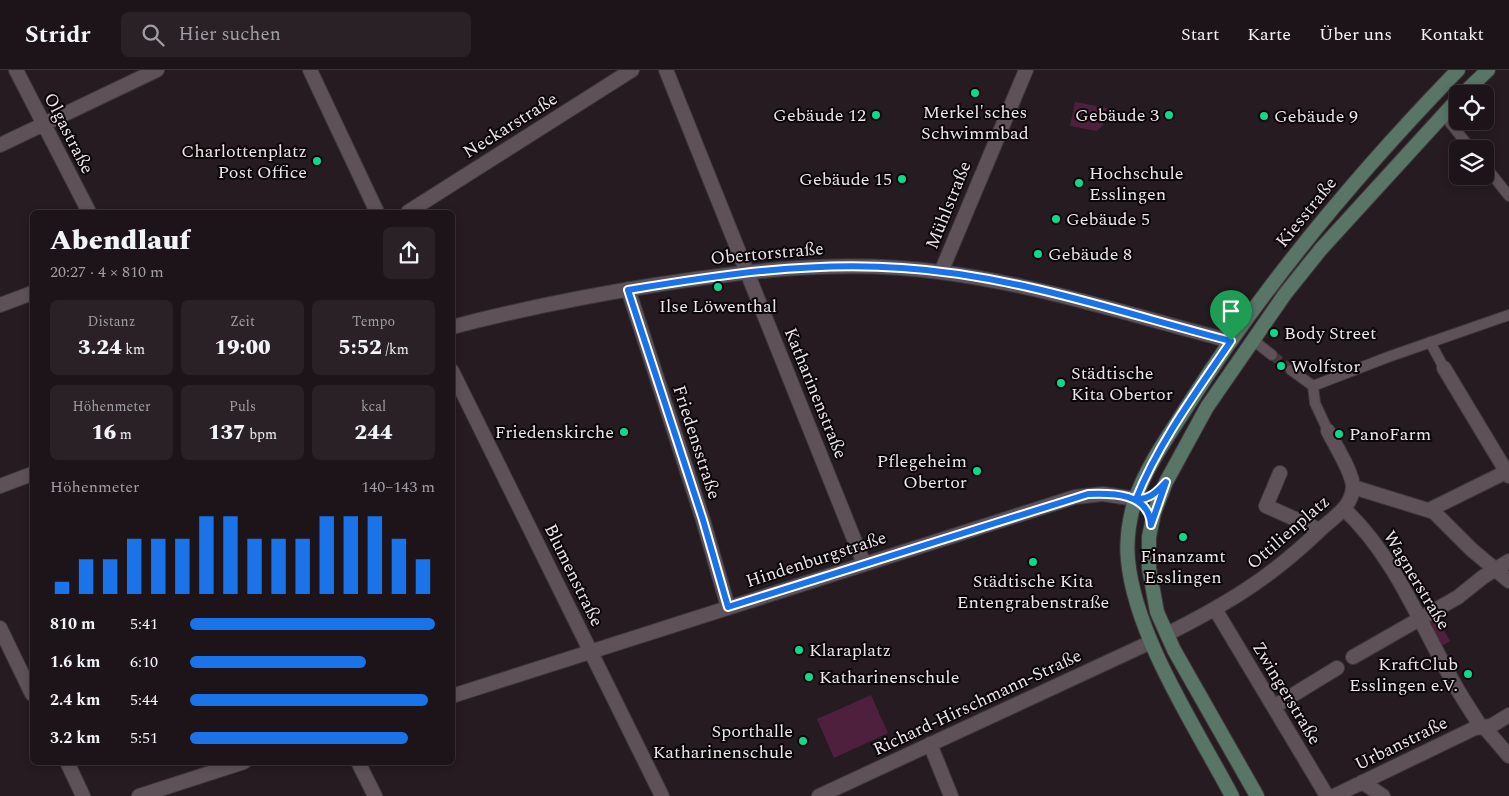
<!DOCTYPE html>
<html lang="de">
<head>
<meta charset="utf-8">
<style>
	:root { --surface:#1c1418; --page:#292125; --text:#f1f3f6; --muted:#a09ea2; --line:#3a3337; --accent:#1a73e8 }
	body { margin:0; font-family:Spectral,serif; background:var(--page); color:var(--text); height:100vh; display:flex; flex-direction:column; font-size:19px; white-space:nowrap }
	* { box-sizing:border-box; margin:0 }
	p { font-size:16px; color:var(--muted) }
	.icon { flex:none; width:28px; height:28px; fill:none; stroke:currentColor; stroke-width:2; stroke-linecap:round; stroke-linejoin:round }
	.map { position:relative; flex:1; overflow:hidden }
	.details { position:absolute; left:30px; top:140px; width:425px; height:555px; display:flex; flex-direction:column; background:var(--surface); border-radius:8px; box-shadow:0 2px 8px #0003,0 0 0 1px var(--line) }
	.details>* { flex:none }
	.tools { position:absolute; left:1449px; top:15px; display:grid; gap:10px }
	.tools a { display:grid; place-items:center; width:45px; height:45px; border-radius:8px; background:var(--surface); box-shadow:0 2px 8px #0003,0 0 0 1px var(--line); font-size:25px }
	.pin { position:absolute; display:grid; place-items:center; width:42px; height:42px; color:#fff; margin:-51px -21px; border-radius:50% 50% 50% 0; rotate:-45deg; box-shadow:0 0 5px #0007 }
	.pin .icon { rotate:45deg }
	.round { display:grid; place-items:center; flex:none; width:52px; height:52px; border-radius:8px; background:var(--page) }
	.head { display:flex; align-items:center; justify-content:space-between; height:85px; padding:0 20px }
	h1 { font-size:28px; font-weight:800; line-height:38px }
	.stats { display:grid; grid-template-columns:repeat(3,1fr); gap:8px; height:85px; padding:5px 20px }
	.stats div { display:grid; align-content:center; border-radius:8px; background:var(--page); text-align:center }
	.stats b { font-size:21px; font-weight:800 }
	.stats small { font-size:14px; font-weight:400 }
	.stats p { font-size:14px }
	.chart { height:140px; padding:10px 20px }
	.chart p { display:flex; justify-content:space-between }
	.chart svg { width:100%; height:90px; margin-top:5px; stroke:var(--accent); stroke-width:6 }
	ul { padding:0 20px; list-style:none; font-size:16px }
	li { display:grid; grid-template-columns:80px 60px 1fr; align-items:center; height:38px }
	li i { height:12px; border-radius:6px; background:var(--accent) }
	header { display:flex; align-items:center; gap:30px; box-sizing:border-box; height:70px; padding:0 25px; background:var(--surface); border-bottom:1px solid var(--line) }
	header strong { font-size:24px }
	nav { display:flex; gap:28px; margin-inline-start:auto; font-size:18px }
	.search { width:350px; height:45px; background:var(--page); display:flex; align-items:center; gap:12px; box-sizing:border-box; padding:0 18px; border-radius:8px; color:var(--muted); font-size:19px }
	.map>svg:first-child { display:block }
	.green { fill:#4e203d }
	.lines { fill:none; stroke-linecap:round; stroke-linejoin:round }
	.pedestrian-tunnel { stroke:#43393e; stroke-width:10; stroke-dasharray:10 5; stroke-linecap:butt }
	.pedestrian-casing { stroke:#3f373b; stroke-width:12 }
	.minor-casing { stroke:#3f373b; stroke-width:16 }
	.tertiary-casing { stroke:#3f373b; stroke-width:16 }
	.secondary-casing { stroke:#3f373b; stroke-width:16 }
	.pedestrian { stroke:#5e5258; stroke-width:10 }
	.minor { stroke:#5e5258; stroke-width:14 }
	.tertiary { stroke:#5e5258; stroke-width:14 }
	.secondary { stroke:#597567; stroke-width:14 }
	.route-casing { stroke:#fff; stroke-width:10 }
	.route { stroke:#1a73e8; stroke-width:6 }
	.poi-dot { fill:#0cd98a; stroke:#0b0709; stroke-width:2 }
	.labels { text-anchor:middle; stroke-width:4; stroke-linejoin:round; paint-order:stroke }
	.poi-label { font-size:18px; fill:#ece5e9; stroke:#0b0709; text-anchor:start }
	.street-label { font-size:18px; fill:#ece5e9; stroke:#0b0709 }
</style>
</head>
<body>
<header>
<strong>Stridr</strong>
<div class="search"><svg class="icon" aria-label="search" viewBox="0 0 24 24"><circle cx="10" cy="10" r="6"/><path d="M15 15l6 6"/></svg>Hier suchen</div>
<nav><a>Start</a><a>Karte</a><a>Über uns</a><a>Kontakt</a></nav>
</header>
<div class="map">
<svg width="1509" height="726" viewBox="0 0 1509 726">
	<rect width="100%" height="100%" fill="#251b20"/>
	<path class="green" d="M1075,32L1107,38L1103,55L1097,61L1070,56Z
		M1435,545L1450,571L1440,577L1425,551Z
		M871,625L888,663L834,688L817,649Z"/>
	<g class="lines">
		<path class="pedestrian-tunnel" d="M1272,285L1291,300"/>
		<defs>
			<path id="pedestrian" d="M1443,44L1471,79
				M1485,96L1509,126
				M1253,270L1272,285
				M1430,272L1444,298
				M1291,300L1313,316L1388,287L1509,245
				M1313,316L1315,333L1328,361"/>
			<path id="minor" d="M16,0L89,142
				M310,0L377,142
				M666,0L864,494
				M0,75L157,0
				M941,202L1026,0
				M628,219L703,450L728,537
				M0,235L32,223
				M452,257C520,239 586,226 655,215C750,200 845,189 940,202C1040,215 1134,246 1231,271
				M1444,298L1509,406
				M452,301L662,726
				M1280,403L1266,436L1320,460
				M1353,417L1434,442L1472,480L1509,511
				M1344,439C1393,484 1419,551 1451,608C1460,625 1471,641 1481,657
				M1429,440L1506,402
				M1215,539L1327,726
				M0,558L32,624
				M1167,564C1227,534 1270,508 1319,461C1332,448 1352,438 1353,417C1353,403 1335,375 1328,361
				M1353,587L1458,527L1483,507L1509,491
				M452,626L1075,427L1103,424L1136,429
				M1275,636L1337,598
				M1485,658L1509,686
				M930,674L951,726
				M67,692L83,726
				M358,692L375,726
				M1362,712L1383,726
				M139,726L244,692
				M819,726L1151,572
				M1334,726L1475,658L1491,656L1509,645"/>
			<path id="tertiary" d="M408,142L632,0
				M0,416L32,404"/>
			<path id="secondary" d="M1463,24L1488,0
				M1232,726C1196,658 1135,566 1128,490C1126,470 1129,450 1135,430C1147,394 1172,361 1192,329C1268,210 1360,101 1458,0
				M1257,726L1174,580L1157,542L1149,498V467L1154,443L1166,412L1207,337L1285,224L1321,179L1458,29"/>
		</defs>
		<use href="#pedestrian" class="pedestrian-casing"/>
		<use href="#minor" class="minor-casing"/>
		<use href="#tertiary" class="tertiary-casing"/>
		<use href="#secondary" class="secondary-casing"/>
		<use href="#pedestrian" class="pedestrian"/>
		<use href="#minor" class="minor"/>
		<use href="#tertiary" class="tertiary"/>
		<use href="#secondary" class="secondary"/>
	</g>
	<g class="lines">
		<defs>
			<path id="route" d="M1231,271C1122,243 1015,205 902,198C810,191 719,205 628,220L703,450L728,537L1088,424C1113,423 1149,423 1151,455L1166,412C1157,422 1149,430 1136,429C1159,372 1197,321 1231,271"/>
		</defs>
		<use href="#route" class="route-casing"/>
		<use href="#route" class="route"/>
	</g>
	<g class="poi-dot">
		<circle cx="975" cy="23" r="5"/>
		<circle cx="876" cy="45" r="5"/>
		<circle cx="1169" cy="45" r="5"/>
		<circle cx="1264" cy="46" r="5"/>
		<circle cx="317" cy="91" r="5"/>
		<circle cx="902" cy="109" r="5"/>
		<circle cx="1079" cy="113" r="5"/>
		<circle cx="1056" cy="149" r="5"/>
		<circle cx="1038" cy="184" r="5"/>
		<circle cx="718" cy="217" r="5"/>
		<circle cx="1274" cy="263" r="5"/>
		<circle cx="1281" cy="296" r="5"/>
		<circle cx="1061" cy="313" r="5"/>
		<circle cx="624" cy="362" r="5"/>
		<circle cx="1339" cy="364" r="5"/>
		<circle cx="977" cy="401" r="5"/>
		<circle cx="1183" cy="467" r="5"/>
		<circle cx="1033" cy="492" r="5"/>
		<circle cx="799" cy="580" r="5"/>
		<circle cx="1468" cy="604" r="5"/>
		<circle cx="809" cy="607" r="5"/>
		<circle cx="803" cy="671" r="5"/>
	</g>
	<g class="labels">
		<g class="poi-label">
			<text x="975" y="48" text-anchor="middle">Merkel'sches<tspan x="975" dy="21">Schwimmbad</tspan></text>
			<text x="866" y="51" text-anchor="end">Gebäude 12</text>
			<text x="1159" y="51" text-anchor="end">Gebäude 3</text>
			<text x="1274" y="52">Gebäude 9</text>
			<text x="307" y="87" text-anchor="end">Charlottenplatz<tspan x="307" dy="21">Post Office</tspan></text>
			<text x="1089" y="109">Hochschule<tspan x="1089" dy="21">Esslingen</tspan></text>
			<text x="892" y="115" text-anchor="end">Gebäude 15</text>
			<text x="1066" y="155">Gebäude 5</text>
			<text x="1048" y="190">Gebäude 8</text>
			<text x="718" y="242" text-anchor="middle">Ilse Löwenthal</text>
			<text x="1284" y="269">Body Street</text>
			<text x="1291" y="302">Wolfstor</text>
			<text x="1071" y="309">Städtische<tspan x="1071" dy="21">Kita Obertor</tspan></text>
			<text x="614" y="368" text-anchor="end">Friedenskirche</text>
			<text x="1349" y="370">PanoFarm</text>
			<text x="967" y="397" text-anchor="end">Pflegeheim<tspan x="967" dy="21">Obertor</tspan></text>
			<text x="1183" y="492" text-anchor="middle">Finanzamt<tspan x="1183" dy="21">Esslingen</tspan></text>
			<text x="1033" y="517" text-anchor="middle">Städtische Kita<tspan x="1033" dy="21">Entengrabenstraße</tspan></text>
			<text x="809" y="586">Klaraplatz</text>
			<text x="1458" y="600" text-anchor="end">KraftClub<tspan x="1458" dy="21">Esslingen e.V.</tspan></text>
			<text x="819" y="613">Katharinenschule</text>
			<text x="793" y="667" text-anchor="end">Sporthalle<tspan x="793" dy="21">Katharinenschule</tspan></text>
		</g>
		<g class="street-label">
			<text transform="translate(510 55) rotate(-32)" y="6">Neckarstraße</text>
			<text transform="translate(69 63) rotate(63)" y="6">Olgastraße</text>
			<text transform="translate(948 135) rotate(-68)" y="6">Mühlstraße</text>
			<text transform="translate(1306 142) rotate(-51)" y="6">Kiesstraße</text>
			<text transform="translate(767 183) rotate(-5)" y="6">Obertorstraße</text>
			<text transform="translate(816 323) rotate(68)" y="6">Katharinenstraße</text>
			<text transform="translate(697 372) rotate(72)" y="6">Friedensstraße</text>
			<text transform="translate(1288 462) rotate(-41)" y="6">Ottilienplatz</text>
			<text transform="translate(816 489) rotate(-18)" y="6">Hindenburgstraße</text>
			<text transform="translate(574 505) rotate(64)" y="6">Blumenstraße</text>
			<text transform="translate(1417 510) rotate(59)" y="6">Wagnerstraße</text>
			<text transform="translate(1287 623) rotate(59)" y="6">Zwingerstraße</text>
			<text transform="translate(977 632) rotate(-25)" y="6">Richard-Hirschmann-Straße</text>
			<text transform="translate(1401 673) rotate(-26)" y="6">Urbanstraße</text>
		</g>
	</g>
</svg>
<div class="tools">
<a><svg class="icon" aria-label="locate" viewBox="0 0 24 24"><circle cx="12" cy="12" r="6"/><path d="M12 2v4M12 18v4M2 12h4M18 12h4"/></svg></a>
<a><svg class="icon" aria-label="layers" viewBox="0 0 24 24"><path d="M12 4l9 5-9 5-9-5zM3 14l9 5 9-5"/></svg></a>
</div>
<div class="pin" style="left:1231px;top:271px;background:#1e9e55"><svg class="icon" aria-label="arrive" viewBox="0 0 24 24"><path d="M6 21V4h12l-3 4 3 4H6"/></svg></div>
<section class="details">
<div class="head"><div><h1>Abendlauf</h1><p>20:27 · 4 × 810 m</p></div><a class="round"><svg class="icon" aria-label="share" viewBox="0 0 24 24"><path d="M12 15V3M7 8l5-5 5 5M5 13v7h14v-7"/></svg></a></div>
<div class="stats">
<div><p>Distanz</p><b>3.24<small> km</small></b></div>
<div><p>Zeit</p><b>19:00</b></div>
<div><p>Tempo</p><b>5:52<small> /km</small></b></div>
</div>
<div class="stats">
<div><p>Höhenmeter</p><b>16<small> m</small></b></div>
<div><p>Puls</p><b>137<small> bpm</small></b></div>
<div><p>kcal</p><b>244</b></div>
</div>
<div class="chart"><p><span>Höhenmeter</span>140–143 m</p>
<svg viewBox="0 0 160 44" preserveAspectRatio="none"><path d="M5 44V38M15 44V27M25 44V27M35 44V17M45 44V17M55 44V17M65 44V6M75 44V6M85 44V17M95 44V17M105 44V17M115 44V6M125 44V6M135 44V6M145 44V17M155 44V27"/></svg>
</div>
<ul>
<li><b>810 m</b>5:41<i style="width:100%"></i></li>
<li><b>1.6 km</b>6:10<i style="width:72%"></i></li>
<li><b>2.4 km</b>5:44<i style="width:97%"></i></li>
<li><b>3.2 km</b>5:51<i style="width:89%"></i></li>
</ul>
</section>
</div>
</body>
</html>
